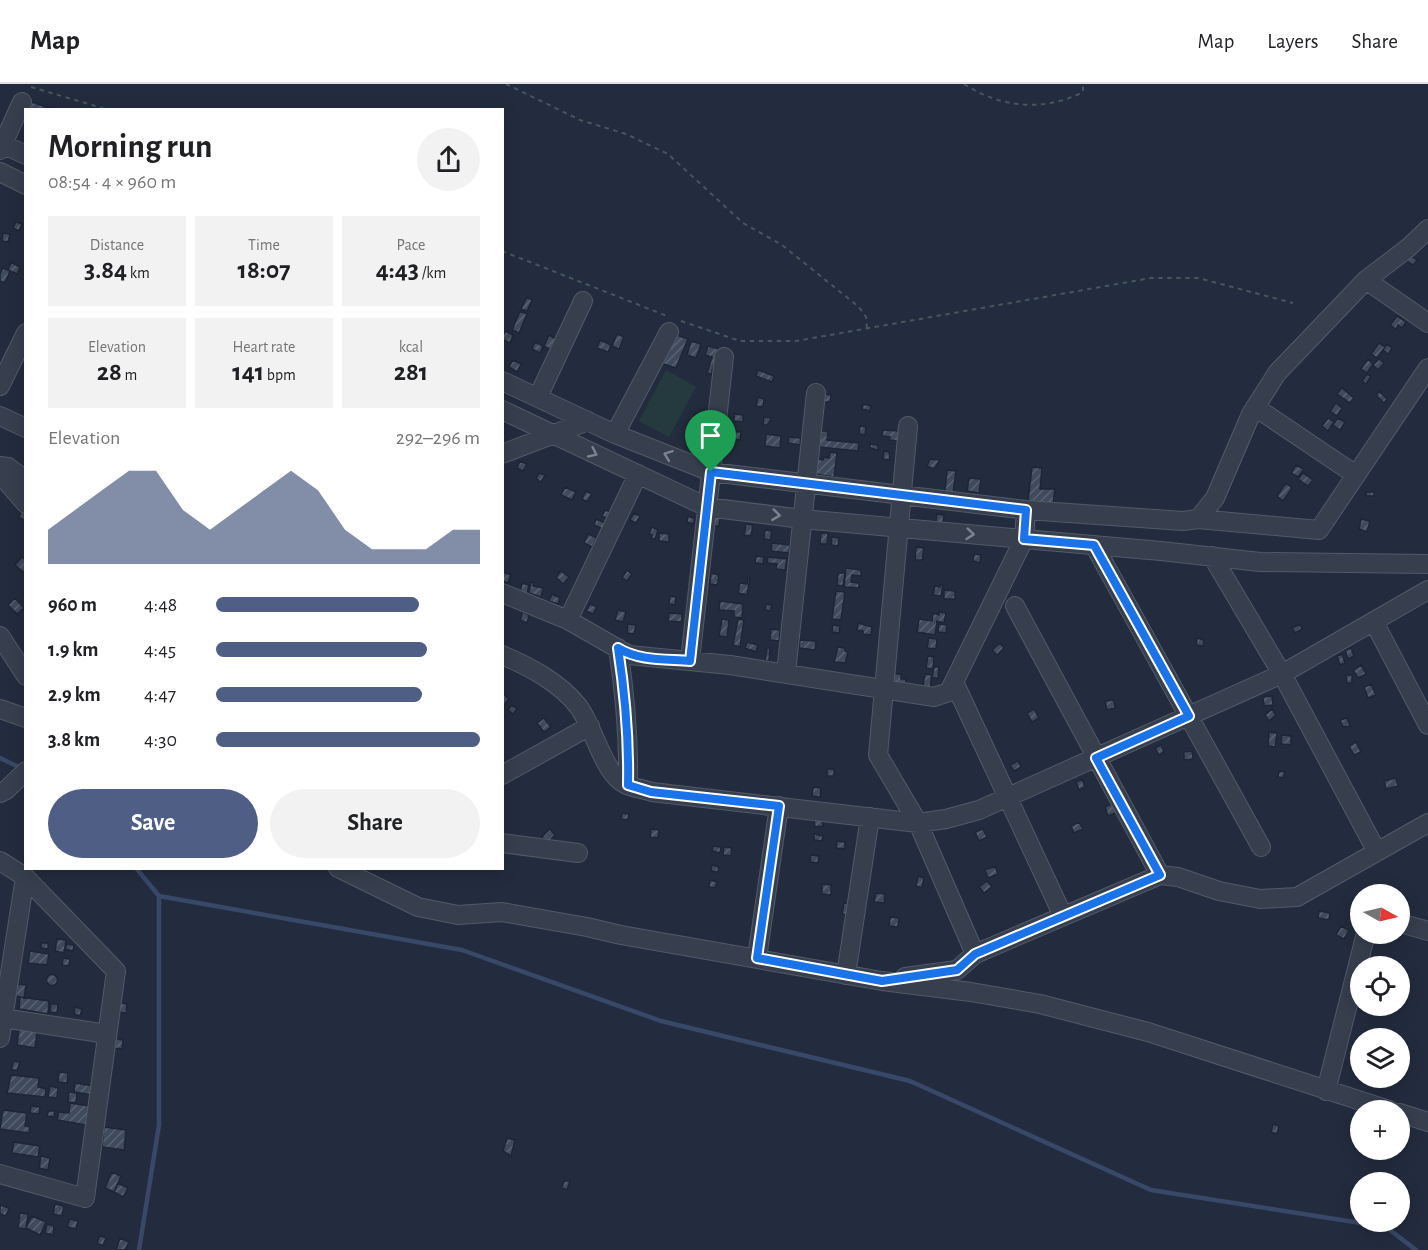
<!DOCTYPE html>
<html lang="en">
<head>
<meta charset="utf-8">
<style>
	:root { --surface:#fff; --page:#f2f2f2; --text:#202124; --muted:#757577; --line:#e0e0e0; --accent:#4e5e84 }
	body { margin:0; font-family:"Alegreya Sans",sans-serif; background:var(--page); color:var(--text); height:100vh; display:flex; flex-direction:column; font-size:22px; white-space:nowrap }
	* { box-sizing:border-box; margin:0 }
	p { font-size:20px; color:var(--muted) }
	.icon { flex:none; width:33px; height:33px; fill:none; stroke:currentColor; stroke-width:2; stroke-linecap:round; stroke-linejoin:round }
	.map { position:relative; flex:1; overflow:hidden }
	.sheet { position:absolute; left:24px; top:24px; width:480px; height:762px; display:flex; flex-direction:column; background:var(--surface); border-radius:0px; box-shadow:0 3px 15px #0003 }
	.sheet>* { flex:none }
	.needle { width:39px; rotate:98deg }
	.controls { position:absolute; left:1350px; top:800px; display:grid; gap:12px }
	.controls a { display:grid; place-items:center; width:60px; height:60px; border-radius:50%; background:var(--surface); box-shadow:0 3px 15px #0003; font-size:30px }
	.pin { position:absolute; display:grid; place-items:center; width:51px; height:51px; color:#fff; margin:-62px -26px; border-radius:50% 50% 50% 0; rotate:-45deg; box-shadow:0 0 6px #0007 }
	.pin .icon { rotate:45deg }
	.round { display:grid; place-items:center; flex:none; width:63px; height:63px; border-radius:32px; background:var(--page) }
	.head { display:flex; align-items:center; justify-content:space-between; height:102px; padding:0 24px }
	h1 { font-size:33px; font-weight:700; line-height:45px }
	.metrics { display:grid; grid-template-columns:repeat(3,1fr); gap:9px; height:102px; padding:6px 24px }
	.metrics div { display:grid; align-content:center; border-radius:0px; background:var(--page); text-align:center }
	.metrics b { font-size:26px; font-weight:700 }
	.metrics small { font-size:16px; font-weight:400 }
	.metrics p { font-size:16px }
	.chart { height:168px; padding:12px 24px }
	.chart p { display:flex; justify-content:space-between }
	.chart svg { width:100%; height:108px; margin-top:6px; fill:var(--accent); opacity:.7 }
	.cta { display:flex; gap:12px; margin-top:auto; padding:12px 24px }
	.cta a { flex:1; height:69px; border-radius:36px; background:var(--accent); color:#fff; font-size:24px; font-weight:700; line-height:69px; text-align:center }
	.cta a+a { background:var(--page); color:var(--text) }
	ul { padding:0 24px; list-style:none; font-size:20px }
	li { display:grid; grid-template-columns:96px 72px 1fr; align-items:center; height:45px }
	li i { height:15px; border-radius:8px; background:var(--accent) }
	header { display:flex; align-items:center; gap:36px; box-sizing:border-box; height:84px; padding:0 30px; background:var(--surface); border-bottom:2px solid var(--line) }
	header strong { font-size:28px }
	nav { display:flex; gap:33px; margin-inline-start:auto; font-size:21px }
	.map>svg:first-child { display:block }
	.green { fill:#253a3f }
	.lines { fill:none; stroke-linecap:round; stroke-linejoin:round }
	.stream { stroke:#384868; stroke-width:4.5 }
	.building { fill:url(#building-hatch); stroke:#1e2635; stroke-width:1.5 }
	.minor-casing { stroke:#525a69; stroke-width:20 }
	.path { stroke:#43575c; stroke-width:2; stroke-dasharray:4.5 4.5; stroke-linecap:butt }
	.minor { stroke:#373f4e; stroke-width:18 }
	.oneway { stroke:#7b8392 }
	.route-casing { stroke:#fff; stroke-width:12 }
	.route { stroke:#1a73e8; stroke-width:8 }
</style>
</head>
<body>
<header>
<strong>Map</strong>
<nav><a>Map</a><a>Layers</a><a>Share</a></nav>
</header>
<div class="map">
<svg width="1428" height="1166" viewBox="0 0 1428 1166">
	<defs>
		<pattern id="building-hatch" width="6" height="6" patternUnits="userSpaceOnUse" patternTransform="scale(1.5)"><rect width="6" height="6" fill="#3f4a5d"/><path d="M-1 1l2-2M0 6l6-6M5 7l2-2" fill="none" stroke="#586273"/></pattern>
	</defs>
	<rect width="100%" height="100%" fill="#232c3e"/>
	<path class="green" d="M666,286L696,303L669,353L639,337Z"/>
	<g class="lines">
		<path class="stream" d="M0,674L23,685
			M136,784L159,812L462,866L661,937L910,997L1151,1106L1386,1143L1416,1166
			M139,1166L159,1041V812"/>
	</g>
	<path class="building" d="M32,18L52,25L29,26Z
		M16,138L22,140L19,147L13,144Z
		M3,149L10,150L8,158L2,157Z
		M1411,172L1417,176L1413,181L1407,177Z
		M11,178L20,183L17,190L8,186Z
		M3,184L10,187L5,199L0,197V190Z
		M527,213L532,216L527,227L521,225Z
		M520,227L527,230L519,249L512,246Z
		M1397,232L1406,238L1402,244L1398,241L1396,245L1390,241Z
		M505,247L513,251L510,259L502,255Z
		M617,250L624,253L619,265L612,262Z
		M674,250L688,255L676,284L660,279Z
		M549,251L556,255L551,266L544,262Z
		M600,256L611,261L608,268L597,264Z
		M691,257L701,260L696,274L687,271Z
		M535,258L543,262L540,269L532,265Z
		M1379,259L1385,263L1377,274L1371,270Z
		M1387,260L1392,264L1388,270L1383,266Z
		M708,262L719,265L711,290L707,289L712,273L705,271Z
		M1368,275L1373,280L1367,289L1361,285Z
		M1379,275L1384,279L1378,286L1373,281Z
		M513,276L521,280L517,288L509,283Z
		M758,286L774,292L772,298L756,292Z
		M1367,290L1371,292L1366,300L1362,297Z
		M1342,304L1354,314L1350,319L1337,310Z
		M1379,307L1387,315L1384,319L1376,311Z
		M825,310L831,311L830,318H824Z
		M758,313L764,315L763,323L756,322Z
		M1336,319L1342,324L1337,332L1330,327Z
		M863,320L871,322L870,327L862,325Z
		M734,330L743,331V338L734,337Z
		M764,333L772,334L767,341H763Z
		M1328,334L1334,338L1328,347L1322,342Z
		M1338,334L1345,338L1340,346L1333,341Z
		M860,342L866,343L865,351L859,350Z
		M883,346L899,347L898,357L889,356L890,353L882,352Z
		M730,347L741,348L740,356L729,355Z
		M821,347H828L827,356L859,359L858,367L819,363Z
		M766,350L781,352L780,364L765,362Z
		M789,353L801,354L800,361L788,359Z
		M870,360L878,361V366L870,364Z
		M884,367L889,368L890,376L883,375Z
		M830,368L837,369L834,393L814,390L816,375L823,376L824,373L829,374Z
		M930,375L940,376L934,385L927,382Z
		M520,377L527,380L523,387L517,384Z
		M1296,381L1304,385L1298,393L1291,389Z
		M1032,383L1042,384L1040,405H1055L1053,420L1028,417Z
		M947,386L956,387L953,409L945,407Z
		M539,389L545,391L541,398L536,395Z
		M1303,389L1313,396L1308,402L1298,395Z
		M969,394L981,395L979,409L967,407Z
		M1286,399L1292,404L1283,417L1277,412Z
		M565,403L576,408L572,416L561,411Z
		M586,407L592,410L587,418L582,415Z
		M1366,408H1374V412H1366Z
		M23,426L26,427V437L18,433Z
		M605,426L611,428L608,435L602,432Z
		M634,429L640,432L636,439L630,436Z
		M937,430L944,431L943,439L936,438Z
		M688,432L695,435L693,440L687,438Z
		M714,434H720L719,442H713Z
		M596,435L605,439L603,445L594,441Z
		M1361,435L1370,437L1367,448L1359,445Z
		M746,440L753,441L751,452L744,451Z
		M652,443L658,446L655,455L651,454L652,451L649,450Z
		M765,446L772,447L770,456L764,455Z
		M659,449L669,450V458L659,457Z
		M821,449H828L827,460H820Z
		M588,450L597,454L592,463L584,459Z
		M832,453L839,454L838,462L831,461Z
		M772,459L790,461L789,469L771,467Z
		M916,463L924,464L922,476H915Z
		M974,470L981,471L980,479L973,477Z
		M756,472L764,473L763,480L755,479Z
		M22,473L26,476V486L23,488L15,481Z
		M768,473L787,475L785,486L776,485L777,480L767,479Z
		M846,484L861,486V492L852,491L851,498L859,499V504L844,503Z
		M627,486L632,490L627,497L622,494Z
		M561,487L569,493L563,500L556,493Z
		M503,488L511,491L508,499L502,497Z
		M711,489L719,491L717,501L710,500Z
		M838,489H845L843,502L837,501Z
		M748,494H750L747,511L738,509L740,499L747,500Z
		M531,498L534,499L533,502L543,504L541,513L529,509Z
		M522,499L529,501L527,510L520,509Z
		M940,501H943L941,512L933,511L935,502L940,503Z
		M944,506L955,507V515H944Z
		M836,507L845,508L841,536L832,535Z
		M552,510L560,514L558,520L549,517Z
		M670,512L676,513L675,521L669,520Z
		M15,514L24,524L17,530L8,521Z
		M720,517L743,520L742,534L734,533V527L719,526Z
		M590,520L597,523L593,530L586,527Z
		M766,520L772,521L770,527L765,526Z
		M618,526L626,528L623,538L615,536Z
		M523,528L529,531L527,539L520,536Z
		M939,528L946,529L944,539L937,537L935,551L917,548L919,535L932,537L933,529L939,531Z
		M669,529L682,530V538L668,537Z
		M722,535L729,536L727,553L719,552Z
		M738,535L744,536L740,563L733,561Z
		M858,539L872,543L871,551L863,550V547L857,546Z
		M628,540L636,541L634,550L627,549Z
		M939,540L947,541L946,549L938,548Z
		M1300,540L1302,545L1295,549L1292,544Z
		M833,541L840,542L839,549L832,548Z
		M771,545L780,546L779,557L770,556Z
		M929,554L937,555L936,565L927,564Z
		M1197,554L1204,556L1203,562L1196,561Z
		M800,556L816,557L815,566L799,564Z
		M747,558L758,561L756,568L745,564Z
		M1000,559L1004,564L997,571L992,566Z
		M838,563L845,564V567L848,568L845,579L834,578Z
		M767,564H770L769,577H765Z
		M1351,564L1354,572L1348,575L1345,566Z
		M1342,570L1345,579L1340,581L1337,572Z
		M928,572L934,573L933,585L926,584Z
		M1361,581L1366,590L1358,594L1353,586Z
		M934,583H939L938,594H932Z
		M894,590H901V595H906L905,601H893Z
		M925,590L932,591L930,603L923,602Z
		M1346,591H1352V599H1347Z
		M1371,600L1376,611L1368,614L1364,603Z
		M502,609L509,615L503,622L502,621Z
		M1272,612L1273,621L1264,622L1263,613Z
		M1114,616L1115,624L1107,626L1105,617Z
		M512,621L517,625L513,630L508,626Z
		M1034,625L1039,634L1032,638L1027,629Z
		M1272,625L1276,631L1269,637L1265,631Z
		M544,634L551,643L544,648L537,639Z
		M1347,634L1350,642L1343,643L1340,636Z
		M1269,648L1277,649L1275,663L1268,662Z
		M1282,651L1291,652V661L1281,660Z
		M1356,658L1361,668L1354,671L1349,662Z
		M1161,661L1164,668L1159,671L1155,664Z
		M1192,667L1193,675L1184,676V668Z
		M1018,677L1021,683L1014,687L1010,681Z
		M827,685H834V692H827Z
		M1279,687L1285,688L1283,694L1278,693Z
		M1396,694L1398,702L1386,705L1384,697Z
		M1082,695L1085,703L1079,706L1076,698Z
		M813,703L821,704L820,713L812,712Z
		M1114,719L1118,728L1108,732L1105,723Z
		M622,729L629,730L628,736L621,735Z
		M822,735L823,742L815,743L814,736Z
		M1079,738L1083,745L1074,749L1071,742Z
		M550,745L555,751L547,759L542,753Z
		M651,745L659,746L658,754L650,753Z
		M983,745L987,753L979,757L975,748Z
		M814,750L823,752L822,757L814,756Z
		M837,757L845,758V765L836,764Z
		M713,762L721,763L720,769L712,767Z
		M724,763L732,764L731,772L723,771Z
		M811,771L819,772L818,779L810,778Z
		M712,781L719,783L718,788L711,787Z
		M995,782L998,790L988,794L985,786Z
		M918,792L924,794L922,804L916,802Z
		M710,796L717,798L715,804L709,803Z
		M987,797L992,803L984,809L979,803Z
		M822,800L831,801V811L822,810Z
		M876,809L885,810L884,819L874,818Z
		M844,819L850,820L848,831L842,830Z
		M1319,827L1330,829L1329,836L1318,834Z
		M890,833L899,834L898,843L889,842Z
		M1341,842L1349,846L1344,855L1336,851Z
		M57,855L66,856L64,869L55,867Z
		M41,859H48V865L41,864Z
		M67,860L74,861L73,867L65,865Z
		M30,867L49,870L47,881L28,879Z
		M63,874L70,875L69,882L62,881Z
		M46.5 896a5.5 5.5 0 1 1 11 0a5.5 5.5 0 1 1-11 0Z
		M18,900L26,901L24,914L16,912Z
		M20,913L49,917L48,930L19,925Z
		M119,919L127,920L126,929L118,928Z
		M51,920H58L57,929L50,928Z
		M75,923L82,925L80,932L74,930Z
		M19,945L37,948L35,964L17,961Z
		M113,954L123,956L122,965L112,964Z
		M14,977L20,978L17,987L11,985Z
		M1353,977L1360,979V989L1351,987Z
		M59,988L68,989L67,999L58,998Z
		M11,991L39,994L38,1003L46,1005L45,1013L7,1009Z
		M75,999L94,1002L93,1011L74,1008Z
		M50,1002L58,1004L57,1014L48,1013Z
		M69,1008L77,1009L76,1019L68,1018Z
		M70,1019L90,1022L86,1041L57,1036L59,1028L69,1029Z
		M31,1022L40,1023L39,1030L30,1029Z
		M3,1026L27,1029L25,1042L30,1043L29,1049L0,1045Z
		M48,1027H55L54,1033L47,1032Z
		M1273,1040L1279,1042L1277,1050L1271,1048Z
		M104,1043L126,1046L124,1066L102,1063Z
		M507,1054L515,1056L511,1072L503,1067Z
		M14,1058L40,1062L38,1073L12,1069Z
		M41,1072L50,1074L48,1086L39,1084Z
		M112,1088L121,1092L114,1108L105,1104Z
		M564,1097H570L567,1106L562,1104Z
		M118,1099L128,1104L123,1113L114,1108Z
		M55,1120L64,1122L62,1132L53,1130Z
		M0,1121L9,1124L6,1132L0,1130Z
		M20,1129L28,1130L26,1145L18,1144Z
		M32,1132L46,1138L40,1151L26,1144Z
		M70,1135L78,1137L76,1145L67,1143Z
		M47,1140L54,1142L53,1151L45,1149Z
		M100,1151L106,1154L103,1162L97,1159Z
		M120,1154L129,1158L125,1166H116Z"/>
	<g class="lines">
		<defs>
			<path id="minor" d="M0,59L26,71
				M0,66L22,18
				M0,88L26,101
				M1366,196L1428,239
				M502,297L615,350L711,388L1026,426L1024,455L802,435L707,423L502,326
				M0,302L26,249
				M538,313L583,217
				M1255,323L1356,391
				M0,332L26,344
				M908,342L878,671L918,739L975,870
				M615,350L669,248
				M502,370L588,337
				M0,382L8,383L26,396
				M0,390L26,420
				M1026,426L1183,437L1198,435L1319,446L1428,284
				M1198,435L1215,414L1251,330L1277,289L1366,196L1408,164L1428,145
				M1094,461L1261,763
				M1212,472L1282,590L1377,768
				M502,509L568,536L629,571L730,581L934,613L949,608L1024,455L1161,467L1260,478L1428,480
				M1015,522L1160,791
				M568,536L638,390
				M1374,538L1428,641
				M0,552L26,592
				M618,564C625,610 629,654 628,701
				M502,571C530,583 559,598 578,622C593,641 604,691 625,700C633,704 643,705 652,708L918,739L946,735L979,726L1282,590L1428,506
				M690,577L724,273
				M786,589L816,309
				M954,598L1063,832
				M0,625L26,634
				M502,691L590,642
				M0,709L6,706L26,687
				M502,759L578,769
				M0,777L25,793L116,887L85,1114L0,1090
				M338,784L418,823L458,831L502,828L587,843L621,851L882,897L971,908L1040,920L1148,948L1389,1026
				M1400,839L1428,847
				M757,874L779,722
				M846,891L870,733
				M905,893L957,886L975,870L1160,791L1178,793L1219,807L1260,815L1297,813L1428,739
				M3,934L107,950
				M0,954L25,793
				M1326,1007L1366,849
				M1400,1029L1428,1038"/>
		</defs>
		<use href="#minor" class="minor-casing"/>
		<path class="path" d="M506,0L580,36L626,50L668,70L743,139L782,161L859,223L866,233L867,245
			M964,0C1001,24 1044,28 1083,8V0
			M31,3L109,26
			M502,167L667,232
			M681,237L740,257H796L1151,194H1198L1293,219"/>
		<use href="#minor" class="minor"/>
	</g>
	<defs><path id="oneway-chevron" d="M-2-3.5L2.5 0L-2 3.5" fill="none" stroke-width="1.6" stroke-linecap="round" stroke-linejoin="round" transform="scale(1.5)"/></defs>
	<g class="oneway">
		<use href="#oneway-chevron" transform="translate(593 369) rotate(25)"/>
		<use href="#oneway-chevron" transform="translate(668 371) rotate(-159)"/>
		<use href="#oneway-chevron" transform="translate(776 431) rotate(7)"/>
		<use href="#oneway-chevron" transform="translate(970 450) rotate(6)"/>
	</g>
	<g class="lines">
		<defs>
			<path id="route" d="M711,388L1026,426L1024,455L1094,461L1189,632L1096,674L1160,791L975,870L957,886L882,897L757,874L779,722L651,708L628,701C629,654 625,610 618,564C639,577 665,575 690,577Z"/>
		</defs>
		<use href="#route" class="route-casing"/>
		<use href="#route" class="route"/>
	</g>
</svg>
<div class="controls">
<a><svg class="needle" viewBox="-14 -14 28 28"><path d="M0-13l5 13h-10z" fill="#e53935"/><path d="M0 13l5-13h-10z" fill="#757577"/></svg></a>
<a><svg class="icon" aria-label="locate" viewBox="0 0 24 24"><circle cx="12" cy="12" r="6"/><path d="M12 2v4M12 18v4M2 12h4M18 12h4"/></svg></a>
<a><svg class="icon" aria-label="layers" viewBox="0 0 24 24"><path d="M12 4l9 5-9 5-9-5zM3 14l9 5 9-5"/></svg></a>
<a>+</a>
<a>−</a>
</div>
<div class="pin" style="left:711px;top:388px;background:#1e9e55"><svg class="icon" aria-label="arrive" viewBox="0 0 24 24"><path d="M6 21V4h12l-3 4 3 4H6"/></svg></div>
<section class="sheet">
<div class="head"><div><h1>Morning run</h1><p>08:54 · 4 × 960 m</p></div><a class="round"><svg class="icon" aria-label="share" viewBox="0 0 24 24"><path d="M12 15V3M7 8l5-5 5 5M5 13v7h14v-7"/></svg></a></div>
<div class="metrics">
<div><p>Distance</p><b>3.84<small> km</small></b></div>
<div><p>Time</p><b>18:07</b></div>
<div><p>Pace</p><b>4:43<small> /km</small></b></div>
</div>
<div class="metrics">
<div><p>Elevation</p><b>28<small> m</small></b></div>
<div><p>Heart rate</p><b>141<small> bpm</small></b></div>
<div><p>kcal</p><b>281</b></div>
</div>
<div class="chart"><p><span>Elevation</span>292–296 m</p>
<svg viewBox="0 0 160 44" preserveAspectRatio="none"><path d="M0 44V30L10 22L20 14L30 6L40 6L50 22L60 30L70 22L80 14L90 6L100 14L110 30L120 38L130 38L140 38L150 30L160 30V44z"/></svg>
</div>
<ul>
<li><b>960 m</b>4:48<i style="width:77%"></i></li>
<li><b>1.9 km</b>4:45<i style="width:80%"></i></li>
<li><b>2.9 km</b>4:47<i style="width:78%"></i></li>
<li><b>3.8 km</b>4:30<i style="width:100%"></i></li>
</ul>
<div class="cta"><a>Save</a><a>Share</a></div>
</section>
</div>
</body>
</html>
